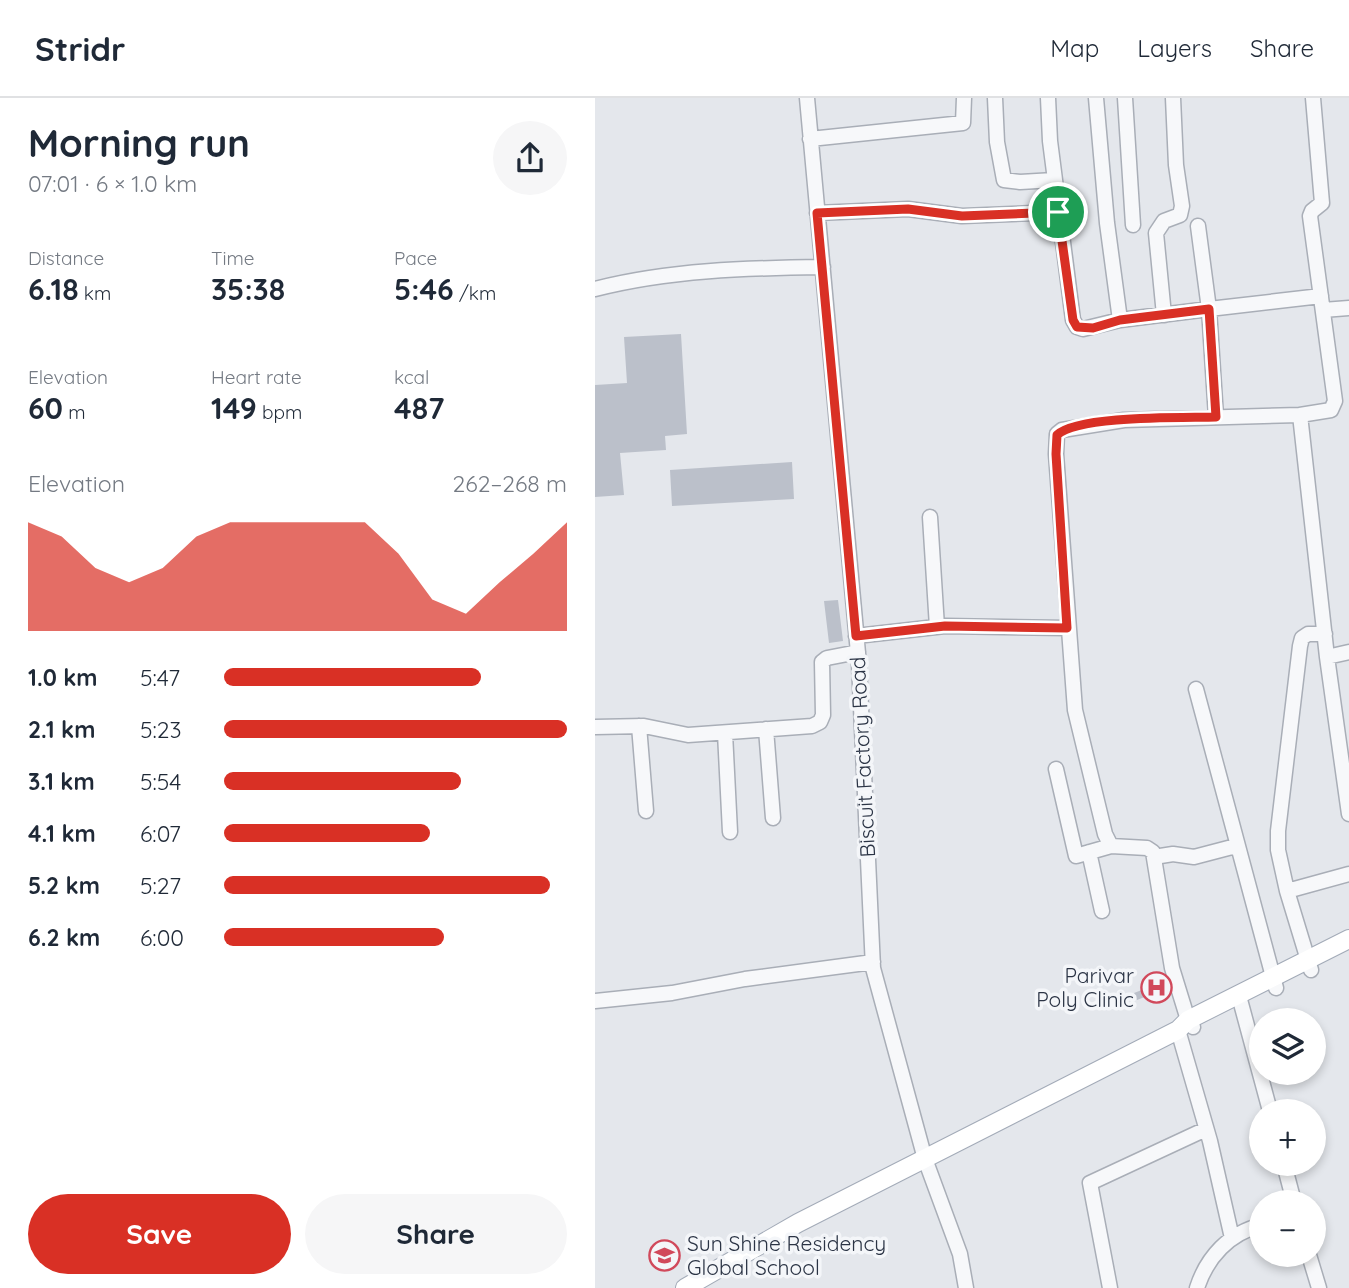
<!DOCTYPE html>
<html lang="en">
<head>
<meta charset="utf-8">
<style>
	:root { --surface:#fff; --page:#f6f6f7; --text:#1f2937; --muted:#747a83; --line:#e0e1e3; --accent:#d93025 }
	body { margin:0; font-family:Quicksand,sans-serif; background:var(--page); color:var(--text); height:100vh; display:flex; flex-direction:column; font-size:26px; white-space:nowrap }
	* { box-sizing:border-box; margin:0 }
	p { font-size:23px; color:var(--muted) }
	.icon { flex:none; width:38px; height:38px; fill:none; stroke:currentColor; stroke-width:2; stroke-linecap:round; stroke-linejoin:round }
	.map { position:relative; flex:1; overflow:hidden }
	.details { display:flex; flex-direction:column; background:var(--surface); width:595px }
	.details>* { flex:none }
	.tools { position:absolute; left:654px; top:910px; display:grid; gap:14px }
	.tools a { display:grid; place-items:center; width:77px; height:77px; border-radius:50%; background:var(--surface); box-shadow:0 4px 10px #0003; font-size:35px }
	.pin { position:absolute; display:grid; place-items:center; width:60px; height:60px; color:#fff; margin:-30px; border:4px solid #fff; border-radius:50%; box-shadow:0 2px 7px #0007 }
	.round { display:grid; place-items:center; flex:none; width:74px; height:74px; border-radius:37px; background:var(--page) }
	.head { display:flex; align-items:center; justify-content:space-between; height:119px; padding:0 28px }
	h1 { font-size:38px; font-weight:800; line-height:52px }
	.metrics { display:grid; grid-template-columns:repeat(3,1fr); gap:10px; height:119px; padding:7px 28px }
	.metrics div { display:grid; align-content:center }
	.metrics b { font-size:30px; font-weight:800 }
	.metrics small { font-size:19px; font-weight:400 }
	.metrics p { font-size:19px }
	.chart { height:196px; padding:14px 28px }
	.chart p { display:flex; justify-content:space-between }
	.chart svg { width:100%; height:126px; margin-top:7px; fill:var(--accent); opacity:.7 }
	.action { display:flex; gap:14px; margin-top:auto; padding:14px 28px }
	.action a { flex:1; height:80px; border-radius:42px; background:var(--accent); color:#fff; font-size:28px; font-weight:800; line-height:80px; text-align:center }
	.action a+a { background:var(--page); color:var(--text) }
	ul { padding:0 28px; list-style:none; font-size:23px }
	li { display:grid; grid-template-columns:112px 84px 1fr; align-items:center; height:52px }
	li i { height:18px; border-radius:9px; background:var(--accent) }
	header { display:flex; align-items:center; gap:42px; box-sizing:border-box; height:98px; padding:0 35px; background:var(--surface); border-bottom:2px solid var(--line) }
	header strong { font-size:33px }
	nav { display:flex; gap:38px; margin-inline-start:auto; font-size:24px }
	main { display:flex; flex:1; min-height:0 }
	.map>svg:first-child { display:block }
	.building { fill:#bbc0ca }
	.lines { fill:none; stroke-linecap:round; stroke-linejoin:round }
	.minor-casing { stroke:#a9aeb7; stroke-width:17 }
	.major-casing { stroke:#a3abb8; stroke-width:20 }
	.minor { stroke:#f7f8fa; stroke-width:14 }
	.major { stroke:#fff; stroke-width:18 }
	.route-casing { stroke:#fff; stroke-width:14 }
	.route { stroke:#d93025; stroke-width:9 }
	.labels { text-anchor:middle; stroke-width:7; stroke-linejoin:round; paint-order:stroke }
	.street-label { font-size:21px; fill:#2b3445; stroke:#f4f6f9 }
	.poi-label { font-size:21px; fill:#2b3445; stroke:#f4f6f9; text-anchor:end }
</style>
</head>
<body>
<header>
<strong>Stridr</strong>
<nav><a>Map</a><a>Layers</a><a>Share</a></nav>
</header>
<main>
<section class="details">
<div class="head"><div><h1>Morning run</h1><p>07:01 · 6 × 1.0 km</p></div><a class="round"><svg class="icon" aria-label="share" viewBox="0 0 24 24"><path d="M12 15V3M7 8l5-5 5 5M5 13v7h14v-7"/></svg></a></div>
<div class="metrics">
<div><p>Distance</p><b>6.18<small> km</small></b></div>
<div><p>Time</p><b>35:38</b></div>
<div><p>Pace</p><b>5:46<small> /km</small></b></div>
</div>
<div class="metrics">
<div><p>Elevation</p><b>60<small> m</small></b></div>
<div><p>Heart rate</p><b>149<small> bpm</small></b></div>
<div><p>kcal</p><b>487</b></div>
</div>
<div class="chart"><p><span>Elevation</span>262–268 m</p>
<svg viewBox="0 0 160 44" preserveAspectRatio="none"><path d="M0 44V6L10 11L20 22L30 27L40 22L50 11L60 6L70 6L80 6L90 6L100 6L110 17L120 33L130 38L140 27L150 17L160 6V44z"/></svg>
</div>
<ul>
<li><b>1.0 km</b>5:47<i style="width:75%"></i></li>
<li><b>2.1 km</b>5:23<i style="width:100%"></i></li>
<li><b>3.1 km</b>5:54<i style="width:69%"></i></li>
<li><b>4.1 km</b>6:07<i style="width:60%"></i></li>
<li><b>5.2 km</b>5:27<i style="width:95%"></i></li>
<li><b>6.2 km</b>6:00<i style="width:64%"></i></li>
</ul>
<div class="action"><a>Save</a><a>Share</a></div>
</section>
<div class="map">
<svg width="754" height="1190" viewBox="0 0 754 1190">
	<rect width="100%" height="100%" fill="#e4e7ec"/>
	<path class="building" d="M86,236L92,336L70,338L71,352L25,355L29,397L0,399V287L32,285L29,239Z
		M197,364L199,401L77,408L75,372Z
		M243,502L248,543L234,545L229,503Z
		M565,885L567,892L542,902L539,895Z"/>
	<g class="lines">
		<defs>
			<path id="minor" d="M212,0L264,566L278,870L330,1061L365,1156L371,1190
				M400,0L402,44L409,82L425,84L459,82
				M453,0L455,43L478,222L482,229L488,231L525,222
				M501,0L512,125L525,222L614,211L621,319
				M530,0L538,127
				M215,41L368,25L369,0
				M222,115L313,111L367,118L463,114
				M603,128L614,211L726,198
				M0,191C74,172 152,170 228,169
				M728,212L754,210
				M569,217L561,135L569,123L585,117L587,108L581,67L578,0
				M705,317L736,312L740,303L715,118L717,113L727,105L718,0
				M335,419L342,529
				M261,538L350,528L472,530
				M732,559L754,554
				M601,591L681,890
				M44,628L51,713
				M0,629L49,628L93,637L217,628L225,624L228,617L227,564L232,560L263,554
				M171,631L178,720
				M130,635L135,734
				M461,671L481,758L516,748
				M494,754L507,813
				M559,759L578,756L599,759L641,748
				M692,793L683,752V733L705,548L707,540L713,536H730
				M716,872L692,793L754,776
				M644,898L675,1013
				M0,903L77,895L150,881L278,864
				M598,929L593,922L577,870L558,754L552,750L516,748L510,736L480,612L461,356L462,336L467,332L529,322L705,317L732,559L754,716
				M583,932L615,1043L637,1140
				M689,1066L699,1104
				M714,1157L724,1190
				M515,1190L495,1085L611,1031
				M602,1190C612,1159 634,1135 667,1127"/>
			<path id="major" d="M90,1190L203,1125L583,932L593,922L754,841"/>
		</defs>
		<use href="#minor" class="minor-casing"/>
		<use href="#major" class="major-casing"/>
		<use href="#minor" class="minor"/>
		<use href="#major" class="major"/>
	</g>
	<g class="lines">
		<defs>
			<path id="route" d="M313,111L367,118L463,114L478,222L482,229L498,230L525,222L614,211L621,319C589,320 483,317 462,337L461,356L472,530L350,528L261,538L222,115Z"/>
		</defs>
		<use href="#route" class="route-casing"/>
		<use href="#route" class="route"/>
	</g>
	<defs>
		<symbol id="hospital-ring" viewBox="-11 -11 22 22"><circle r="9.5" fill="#f4f6f9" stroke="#d1495b" stroke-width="1.5"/><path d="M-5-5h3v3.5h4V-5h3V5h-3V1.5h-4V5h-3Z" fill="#d1495b"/></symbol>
		<symbol id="school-ring" viewBox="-11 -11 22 22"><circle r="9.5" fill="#f4f6f9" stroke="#d1495b" stroke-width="1.5"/><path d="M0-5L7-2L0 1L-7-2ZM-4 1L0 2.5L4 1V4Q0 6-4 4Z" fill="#d1495b"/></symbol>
	</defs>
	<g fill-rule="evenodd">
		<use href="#hospital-ring" x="544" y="872" width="35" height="35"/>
		<use href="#school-ring" x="52" y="1140" width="35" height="35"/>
	</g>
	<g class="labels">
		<g class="street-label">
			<text transform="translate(268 659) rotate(-93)" y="7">Biscuit Factory Road</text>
		</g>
		<g class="poi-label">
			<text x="539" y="885">Parivar<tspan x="539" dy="24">Poly Clinic</tspan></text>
			<text x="92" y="1153" text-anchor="start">Sun Shine Residency<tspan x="92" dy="24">Global School</tspan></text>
		</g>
	</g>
</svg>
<div class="tools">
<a><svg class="icon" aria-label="layers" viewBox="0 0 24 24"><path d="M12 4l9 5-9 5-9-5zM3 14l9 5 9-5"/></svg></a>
<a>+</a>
<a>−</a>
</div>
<div class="pin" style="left:463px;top:114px;background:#1e9e55"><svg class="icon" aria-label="arrive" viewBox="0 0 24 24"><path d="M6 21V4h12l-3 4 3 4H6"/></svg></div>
</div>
</main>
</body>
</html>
